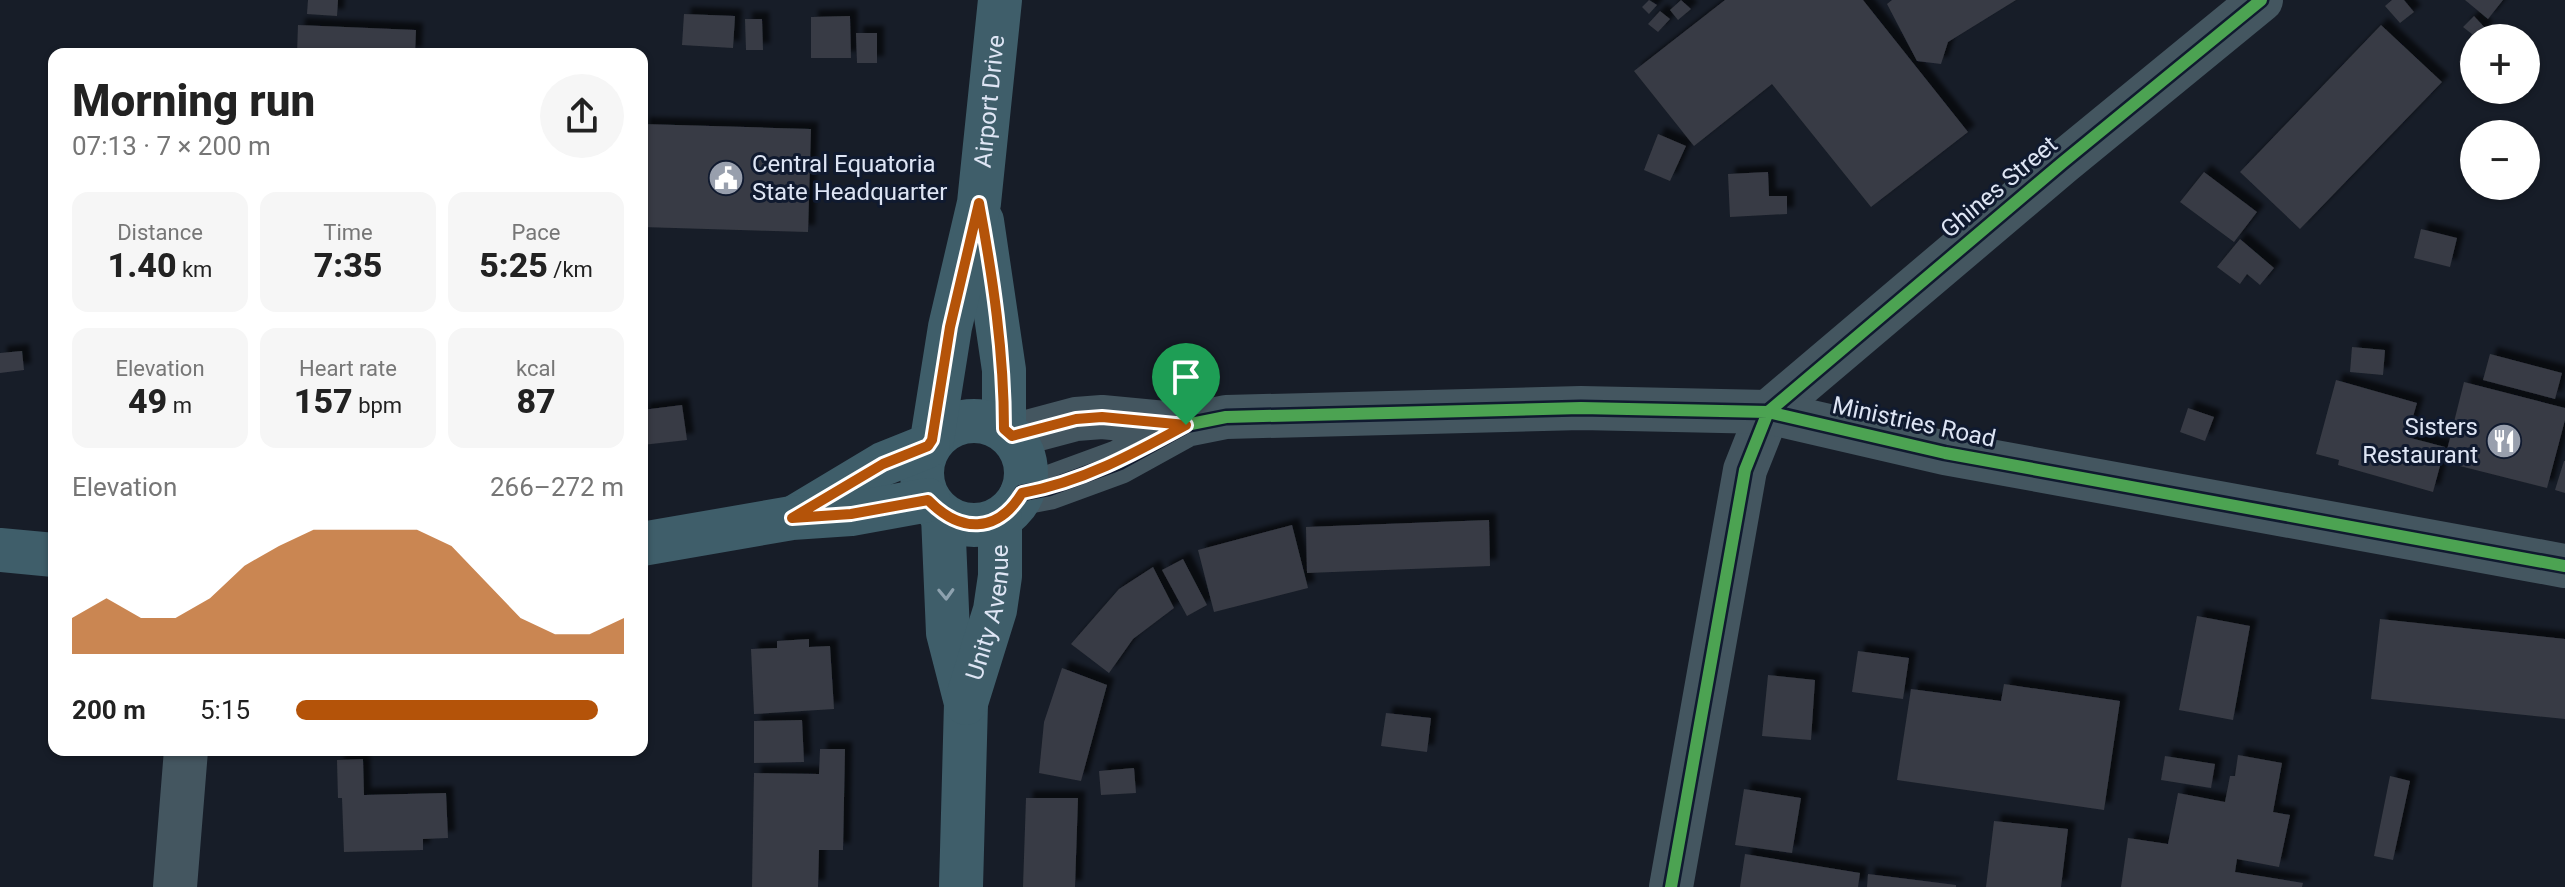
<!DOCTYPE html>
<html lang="en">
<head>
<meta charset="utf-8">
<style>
	:root { --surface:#fff; --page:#f6f6f6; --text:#222; --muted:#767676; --accent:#b45309 }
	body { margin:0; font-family:Roboto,sans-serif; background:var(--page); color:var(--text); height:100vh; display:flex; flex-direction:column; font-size:30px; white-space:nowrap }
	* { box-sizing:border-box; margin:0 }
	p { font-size:26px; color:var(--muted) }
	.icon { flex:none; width:44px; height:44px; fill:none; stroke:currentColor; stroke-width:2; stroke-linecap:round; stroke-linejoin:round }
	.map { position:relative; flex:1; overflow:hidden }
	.details { position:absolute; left:48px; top:48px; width:600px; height:708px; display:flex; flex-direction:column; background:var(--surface); border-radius:16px; box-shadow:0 2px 6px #0004 }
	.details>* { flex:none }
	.tools { position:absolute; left:2460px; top:24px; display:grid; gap:16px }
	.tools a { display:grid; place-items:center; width:80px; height:80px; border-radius:50%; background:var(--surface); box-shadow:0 2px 6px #0004; font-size:40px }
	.pin { position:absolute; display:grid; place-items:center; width:68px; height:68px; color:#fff; margin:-82px -34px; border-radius:50% 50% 50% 0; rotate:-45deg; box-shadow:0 0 8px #0007 }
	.pin .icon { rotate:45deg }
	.round { display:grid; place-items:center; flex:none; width:84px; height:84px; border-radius:42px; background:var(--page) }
	.summary { display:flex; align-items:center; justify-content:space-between; height:136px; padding:0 24px }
	h1 { font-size:44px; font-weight:800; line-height:60px }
	.metrics { display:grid; grid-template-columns:repeat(3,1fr); gap:12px; height:136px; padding:8px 24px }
	.metrics div { display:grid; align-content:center; border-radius:16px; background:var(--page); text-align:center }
	.metrics b { font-size:34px; font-weight:800 }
	.metrics small { font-size:22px; font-weight:400 }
	.metrics p { font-size:22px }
	.chart { height:224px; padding:16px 24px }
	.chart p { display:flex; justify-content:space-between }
	.chart svg { width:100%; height:144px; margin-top:8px; fill:var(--accent); opacity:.7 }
	ul { padding:0 24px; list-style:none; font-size:26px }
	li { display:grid; grid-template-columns:128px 96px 1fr; align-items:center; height:60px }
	li i { height:20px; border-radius:10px; background:var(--accent) }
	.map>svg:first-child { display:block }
	.building { fill:#383b44; filter:url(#shadow) }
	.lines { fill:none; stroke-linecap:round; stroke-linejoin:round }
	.minor { stroke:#445660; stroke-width:44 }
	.tertiary { stroke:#445660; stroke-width:44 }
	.primary { stroke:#3f5e6a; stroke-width:44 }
	.cycleway-casing { stroke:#101a2f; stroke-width:17 }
	.cycleway { stroke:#4ca352; stroke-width:12 }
	.oneway { stroke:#8ea2af }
	.route-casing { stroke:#fff; stroke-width:16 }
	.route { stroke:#b45309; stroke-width:10 }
	.labels { text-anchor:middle; stroke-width:6; stroke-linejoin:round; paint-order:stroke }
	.street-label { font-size:24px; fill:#dee5f4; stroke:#101a2f }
	.poi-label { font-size:24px; fill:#dee5f4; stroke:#101a2f; text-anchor:start }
</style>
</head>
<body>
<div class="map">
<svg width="2565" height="887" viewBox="0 0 2565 887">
	<defs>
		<filter id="shadow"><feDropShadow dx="7" dy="-7" stdDeviation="2" flood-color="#0009"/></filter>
	</defs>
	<rect width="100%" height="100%" fill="#171d28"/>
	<path class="building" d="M308,0H338L337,16L307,14Z
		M1649,0L1657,5L1649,14L1642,7Z
		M1681,0L1691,9L1678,20L1670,10Z
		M1725,0H1863L1968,132L1871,207L1772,84L1694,146L1634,71Z
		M1892,0H2016L1948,42L1941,64L1917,61L1887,4Z
		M2392,0H2404L2414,12L2400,23L2385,6Z
		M2465,0H2503L2488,19Z
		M1660,11L1670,19L1658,32L1648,24Z
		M684,14L735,16L733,48L682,45Z
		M850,16L851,58H811V17Z
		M2474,16L2486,29L2477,38L2463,27Z
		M745,19H762L763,50H746Z
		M298,25L416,30L415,54H297Z
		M2381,25L2442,82L2300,229L2240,172Z
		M856,33H877V63H857Z
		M2474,41V73L2459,62Z
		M642,124L811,129L808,232L642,227Z
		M1658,134L1686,146L1670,181L1644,170Z
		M1768,172L1769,196H1787V214L1730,217L1728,174Z
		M2204,172L2257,212L2234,242L2180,202Z
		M2421,229L2457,238L2450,267L2414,258Z
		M2240,239L2274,268L2260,285L2247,274L2240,284L2217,267Z
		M2352,347L2385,350L2383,375L2350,372Z
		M22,351L24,370L0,373V353Z
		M2490,354L2562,373L2555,399L2483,380Z
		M2336,380L2417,403L2407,437L2445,447L2433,492L2338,465L2339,460L2316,454Z
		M2464,382L2565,408V420L2547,488L2444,462Z
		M682,405L687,440L642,445V410Z
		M2188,408L2214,417L2205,441L2180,432Z
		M2564,461H2565V493L2555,490Z
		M1489,520L1490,566L1307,573L1306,527Z
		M1292,525L1308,588L1214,612L1198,550Z
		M1183,559L1207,605L1187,616L1162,570Z
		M1153,567L1174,608L1133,639L1109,673L1071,644L1119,589Z
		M2197,616L2250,626L2233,720L2179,710Z
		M2380,619L2565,639V719L2371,699Z
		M809,639V647L830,646L834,709L754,714L751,649L777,648V641Z
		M1858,651L1909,658L1903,699L1852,692Z
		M1062,668L1107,685L1081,781L1039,773L1044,722Z
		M1768,675L1815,680L1811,740L1762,736Z
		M2004,684L2120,701L2104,810L1897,780L1911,689L2001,701Z
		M1386,713L1431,718L1427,752L1381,746Z
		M802,720L804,762L754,763V721Z
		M820,749H845L843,850H819L818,887H752L754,773L819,774Z
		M2238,755L2282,763L2273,812L2290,815L2279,867L2237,859L2235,872L2303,883L2302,887H2121L2128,838L2168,844L2178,793L2225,802L2230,776H2235Z
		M2165,756L2215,764L2211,788L2161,780Z
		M363,759L364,795L446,793L448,838L423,839V850L344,852L342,798H338L337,760Z
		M1134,768L1136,793L1101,795L1099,771Z
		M2390,776L2410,781L2393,860L2374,856Z
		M1744,789L1801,798L1792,853L1735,845Z
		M1026,798H1078L1075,887H1023Z
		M1994,821L2068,829L2061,887H1986Z
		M1745,854L1860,873L1858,887H1740Z
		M1868,874L1956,885V887H1867Z"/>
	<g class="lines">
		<path class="minor" d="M175,887L186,750
			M1671,887L1745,470L1768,412L2062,163L2261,0"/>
		<path class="tertiary" d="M1012,436L1076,419L1102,417L1186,425
			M1022,493L1048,488L1119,462L1186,425L1226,417L1581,408L1768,412L1945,453L2565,566"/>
		<g class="primary">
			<path d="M982,221L1004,370V429"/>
			<circle cx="974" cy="473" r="52"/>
			<path id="s1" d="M932,440L950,327L979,203L1000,0"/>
			<path d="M798,515L883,464L928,446"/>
			<path d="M943,516L948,633L966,703L961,887"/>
			<path d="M642,544L792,518L851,514L928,500"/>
			<path d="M0,550L54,555"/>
			<path id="s2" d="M966,703L995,610L1000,576V519"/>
		</g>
		<defs>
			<path id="cycleway" d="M1022,493L1048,488L1119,462L1186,425L1226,417L1581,408L1768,412L1945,453L2565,566
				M1671,887L1745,470L1768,412L2062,163L2261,0"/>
		</defs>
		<use href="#cycleway" class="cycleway-casing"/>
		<use href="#cycleway" class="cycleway"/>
	</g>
	<defs><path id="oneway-chevron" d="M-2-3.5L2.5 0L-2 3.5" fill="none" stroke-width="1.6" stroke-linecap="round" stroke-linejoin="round" transform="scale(2)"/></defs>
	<use class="oneway" href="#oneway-chevron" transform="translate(946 594) rotate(88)"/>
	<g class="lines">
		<defs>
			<path id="route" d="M979,203C993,278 1004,353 1004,429L1012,436L1076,419L1102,417L1186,425C1133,454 1082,482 1022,493C997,534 960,533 928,500L851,514L792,518L883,464L928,446L932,440L950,327Z"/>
		</defs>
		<use href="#route" class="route-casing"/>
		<use href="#route" class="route"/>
	</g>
	<defs>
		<symbol id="civic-disc" viewBox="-11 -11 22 22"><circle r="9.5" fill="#989fad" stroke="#101a2f"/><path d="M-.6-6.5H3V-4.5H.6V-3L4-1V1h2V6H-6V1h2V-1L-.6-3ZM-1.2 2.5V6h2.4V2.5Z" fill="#fff"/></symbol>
		<symbol id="restaurant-disc" viewBox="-11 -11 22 22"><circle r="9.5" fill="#989fad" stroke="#101a2f"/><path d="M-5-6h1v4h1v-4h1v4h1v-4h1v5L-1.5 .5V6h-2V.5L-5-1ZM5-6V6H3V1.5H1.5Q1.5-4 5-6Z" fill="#fff"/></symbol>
	</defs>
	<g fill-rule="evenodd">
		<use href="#civic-disc" x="706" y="158" width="40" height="40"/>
		<use href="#restaurant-disc" x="2484" y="421" width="40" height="40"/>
	</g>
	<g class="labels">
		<g class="street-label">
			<text dy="8" stroke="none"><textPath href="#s1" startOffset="344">Airport Drive</textPath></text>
			<text transform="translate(1999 187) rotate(-40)" y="8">Ghines Street</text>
			<text transform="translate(1914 422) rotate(12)" y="8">Ministries Road</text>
			<text dy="8" stroke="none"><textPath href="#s2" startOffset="94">Unity Avenue</textPath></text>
		</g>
		<g class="poi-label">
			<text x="752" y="172">Central Equatoria<tspan x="752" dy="28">State Headquarter</tspan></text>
			<text x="2478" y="435" text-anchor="end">Sisters<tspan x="2478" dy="28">Restaurant</tspan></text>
		</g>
	</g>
</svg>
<div class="tools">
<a>+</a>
<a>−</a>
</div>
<div class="pin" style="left:1186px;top:425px;background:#1e9e55"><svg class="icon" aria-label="arrive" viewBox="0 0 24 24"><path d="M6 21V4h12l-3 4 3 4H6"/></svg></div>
<section class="details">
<div class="summary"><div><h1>Morning run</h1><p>07:13 · 7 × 200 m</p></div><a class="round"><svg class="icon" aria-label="share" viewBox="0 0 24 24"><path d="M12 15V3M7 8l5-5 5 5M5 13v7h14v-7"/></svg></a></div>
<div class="metrics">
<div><p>Distance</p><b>1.40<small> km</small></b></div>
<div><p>Time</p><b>7:35</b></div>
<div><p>Pace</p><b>5:25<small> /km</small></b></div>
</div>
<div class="metrics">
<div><p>Elevation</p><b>49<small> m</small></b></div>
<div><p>Heart rate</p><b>157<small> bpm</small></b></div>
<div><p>kcal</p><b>87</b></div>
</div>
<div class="chart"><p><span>Elevation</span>266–272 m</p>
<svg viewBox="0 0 160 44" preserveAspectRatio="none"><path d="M0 44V33L10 27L20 33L30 33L40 27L50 17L60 11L70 6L80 6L90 6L100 6L110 11L120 22L130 33L140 38L150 38L160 33V44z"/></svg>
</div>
<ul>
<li><b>200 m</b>5:15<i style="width:92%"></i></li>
</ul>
</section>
</div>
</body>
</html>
